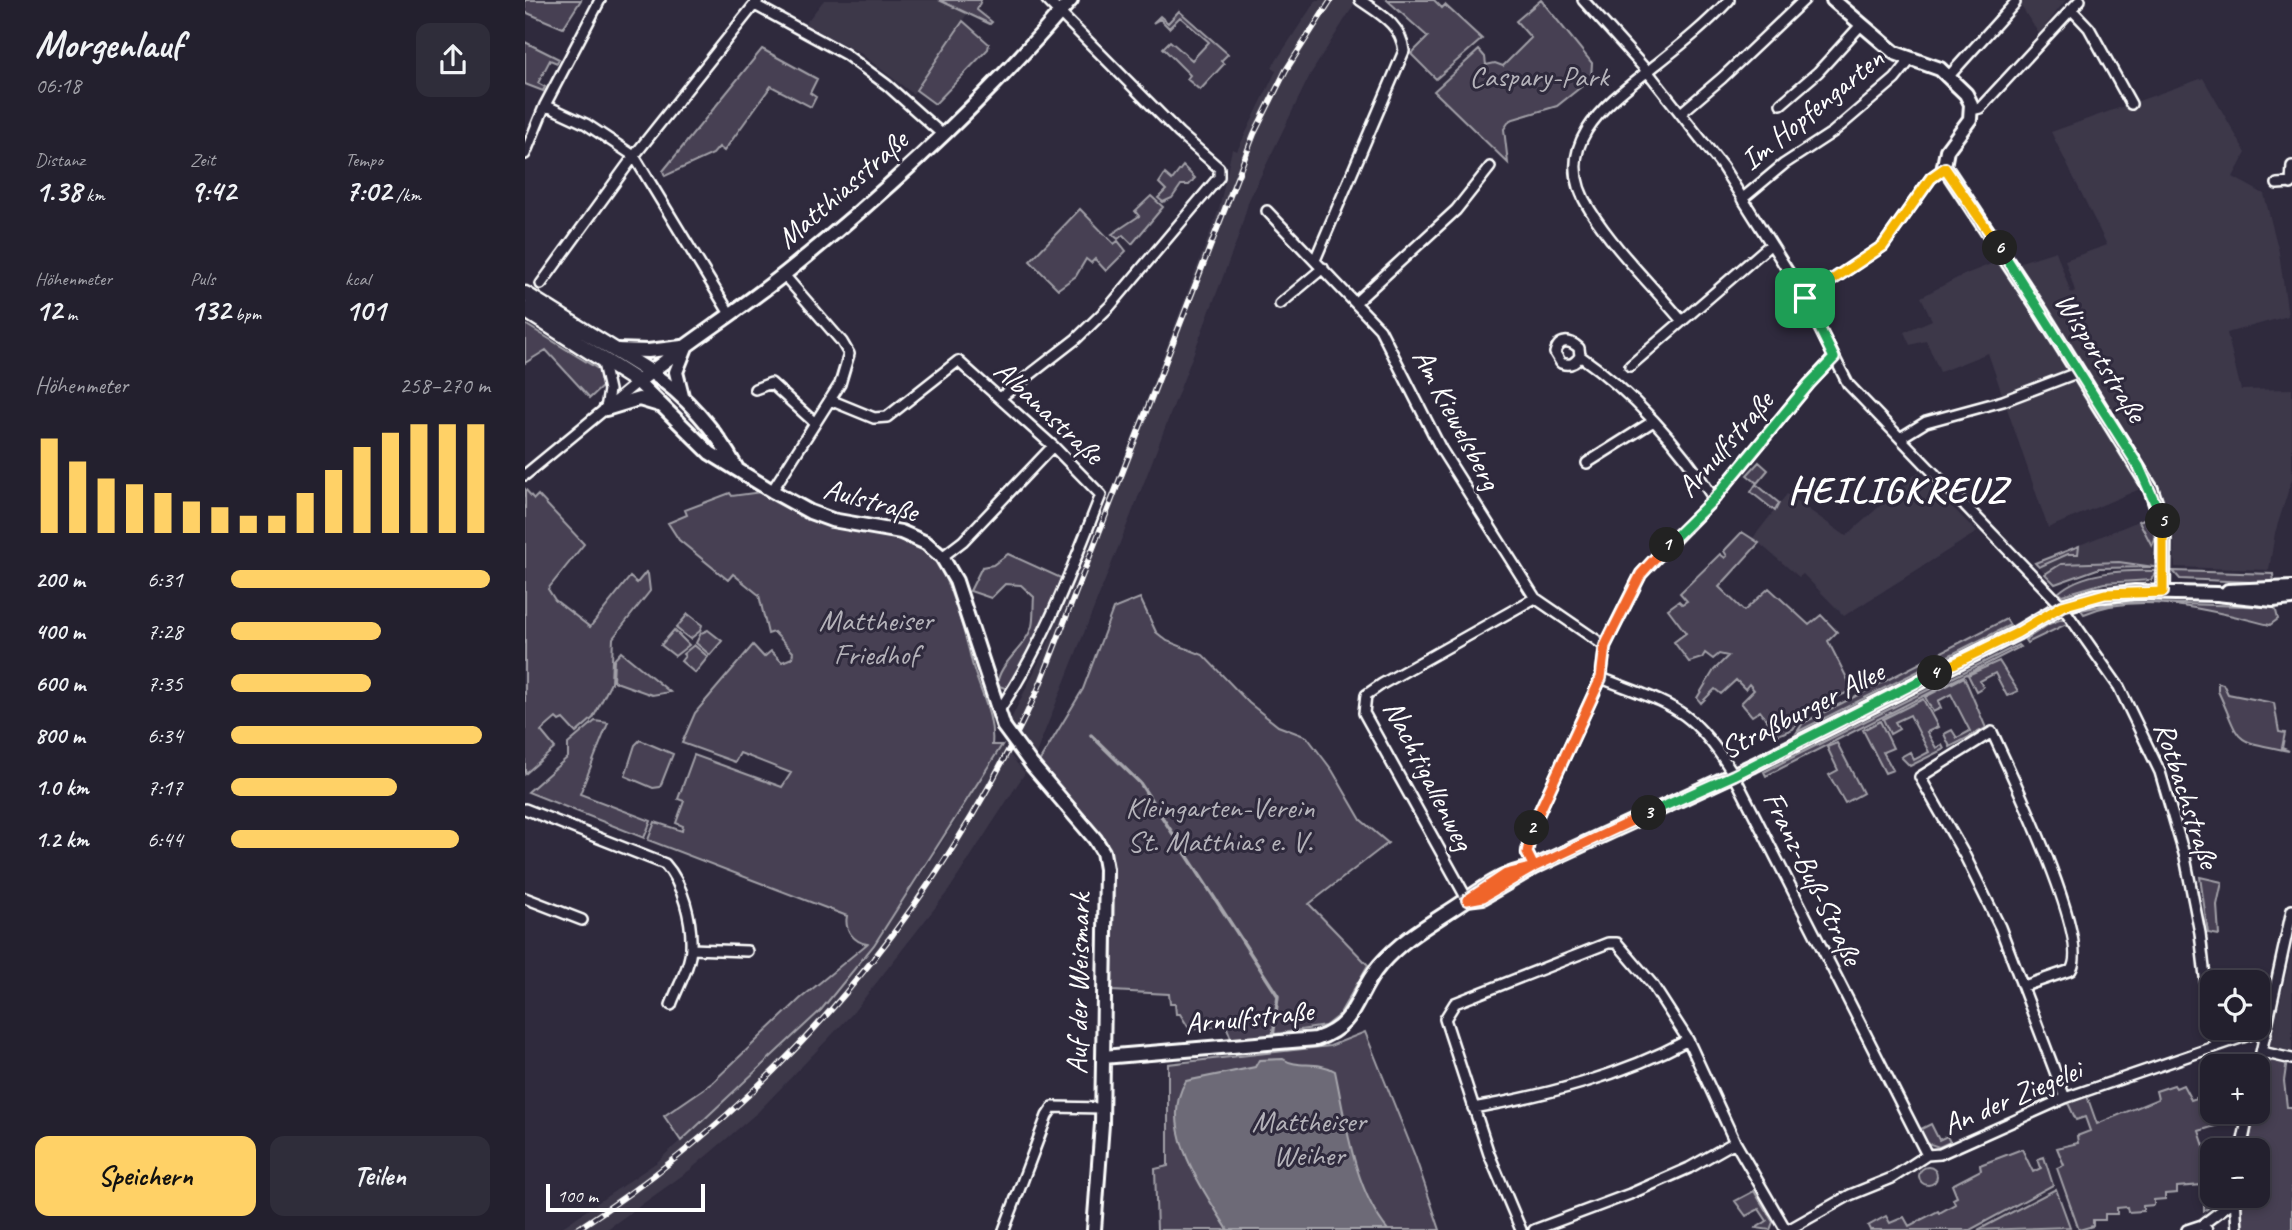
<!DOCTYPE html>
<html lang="de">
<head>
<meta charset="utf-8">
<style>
	:root { --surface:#23202e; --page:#2f2d3a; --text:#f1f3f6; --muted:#a3a3aa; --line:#403e4a; --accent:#ffd166 }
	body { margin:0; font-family:Caveat,sans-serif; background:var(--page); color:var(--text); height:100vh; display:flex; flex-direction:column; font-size:26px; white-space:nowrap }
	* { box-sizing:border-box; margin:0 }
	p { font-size:23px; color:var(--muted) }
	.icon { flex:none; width:38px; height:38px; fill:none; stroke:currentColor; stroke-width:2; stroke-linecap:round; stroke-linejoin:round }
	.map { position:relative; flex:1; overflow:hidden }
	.panel { display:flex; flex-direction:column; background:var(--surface); width:525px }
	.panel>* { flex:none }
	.tools { position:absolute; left:1675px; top:970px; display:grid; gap:14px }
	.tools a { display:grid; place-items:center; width:70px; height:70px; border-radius:14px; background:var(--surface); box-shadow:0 4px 10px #0003,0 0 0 2px var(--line); font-size:35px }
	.scale { position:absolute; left:21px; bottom:18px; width:159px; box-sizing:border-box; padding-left:7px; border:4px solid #fff; border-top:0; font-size:19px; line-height:24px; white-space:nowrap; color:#fff; -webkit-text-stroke:5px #2f2a3d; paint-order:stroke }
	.pin { position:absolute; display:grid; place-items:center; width:60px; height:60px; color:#fff; margin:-30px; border-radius:14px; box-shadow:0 4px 10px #0006 }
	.km { position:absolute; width:35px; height:35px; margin:-18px; border-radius:50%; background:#222; color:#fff; font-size:19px; line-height:35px; text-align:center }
	.round { display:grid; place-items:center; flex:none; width:74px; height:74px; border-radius:14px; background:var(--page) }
	.headline { display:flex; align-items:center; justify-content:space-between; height:119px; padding:0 35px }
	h1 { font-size:38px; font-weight:800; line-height:52px }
	.metrics { display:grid; grid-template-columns:repeat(3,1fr); gap:10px; height:119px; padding:7px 35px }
	.metrics div { display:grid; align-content:center }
	.metrics b { font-size:30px; font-weight:800 }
	.metrics small { font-size:19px; font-weight:400 }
	.metrics p { font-size:19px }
	.chart { height:196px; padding:14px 35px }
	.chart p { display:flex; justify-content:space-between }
	.chart svg { width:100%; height:126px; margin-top:7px; stroke:var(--accent); stroke-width:6 }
	.primary-button { display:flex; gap:14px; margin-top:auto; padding:14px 35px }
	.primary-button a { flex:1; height:80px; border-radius:14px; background:var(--accent); color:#111; font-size:28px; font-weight:800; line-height:80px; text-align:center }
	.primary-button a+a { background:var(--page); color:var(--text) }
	ul { padding:0 35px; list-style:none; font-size:23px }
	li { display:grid; grid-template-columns:112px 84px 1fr; align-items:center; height:52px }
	li i { height:18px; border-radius:9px; background:var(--accent) }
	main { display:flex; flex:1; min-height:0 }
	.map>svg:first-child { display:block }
	.built { fill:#3c3749 }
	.green { fill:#464152; stroke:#a2a0a8; stroke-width:2 }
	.water { fill:#6d6a77; stroke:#a7a6ad; stroke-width:2 }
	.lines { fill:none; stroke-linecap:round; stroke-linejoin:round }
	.stream { stroke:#a7a6ad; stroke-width:3.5 }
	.street-casing { stroke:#fff; stroke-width:14 }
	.secondary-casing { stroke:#fff; stroke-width:18 }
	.primary-casing { stroke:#fff; stroke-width:19 }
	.street { stroke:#2f2a3d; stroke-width:9 }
	.secondary { stroke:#2f2a3d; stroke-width:12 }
	.primary { stroke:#2f2a3d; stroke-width:14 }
	.rail-casing { stroke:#fff; stroke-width:6 }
	.rail { stroke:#2f2a3d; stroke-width:3.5; stroke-dasharray:10; stroke-linecap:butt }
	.secondary-bridge-casing { stroke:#fff; stroke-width:18; stroke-linecap:butt }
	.secondary-bridge { stroke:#2f2a3d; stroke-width:12 }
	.split-1-casing { stroke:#fff; stroke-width:14 }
	.split-2-casing { stroke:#fff; stroke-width:14 }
	.split-3-casing { stroke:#fff; stroke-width:14 }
	.split-4-casing { stroke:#fff; stroke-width:14 }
	.split-5-casing { stroke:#fff; stroke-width:14 }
	.split-6-casing { stroke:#fff; stroke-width:14 }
	.split-7-casing { stroke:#fff; stroke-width:14 }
	.split-1 { stroke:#22a559; stroke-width:9 }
	.split-2 { stroke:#f0652b; stroke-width:9 }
	.split-3 { stroke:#f0652b; stroke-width:9 }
	.split-4 { stroke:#22a559; stroke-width:9 }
	.split-5 { stroke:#f5b400; stroke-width:9 }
	.split-6 { stroke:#22a559; stroke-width:9 }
	.split-7 { stroke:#f5b400; stroke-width:9 }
	.labels { text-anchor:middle; stroke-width:6; stroke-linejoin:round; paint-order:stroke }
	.park-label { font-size:30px; fill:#b5b3ba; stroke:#2f2a3d }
	.street-label { font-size:30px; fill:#fff; stroke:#2f2a3d }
	.district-label { font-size:37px; font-weight:bold; letter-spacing:2px; fill:#fff; stroke:#2f2a3d }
</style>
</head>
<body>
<main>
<section class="panel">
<div class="headline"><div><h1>Morgenlauf</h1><p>06:18</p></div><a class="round"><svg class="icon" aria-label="share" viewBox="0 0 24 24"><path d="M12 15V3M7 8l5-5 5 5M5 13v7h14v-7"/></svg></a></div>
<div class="metrics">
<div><p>Distanz</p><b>1.38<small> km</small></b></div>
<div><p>Zeit</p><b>9:42</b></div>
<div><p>Tempo</p><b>7:02<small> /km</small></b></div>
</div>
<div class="metrics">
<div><p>Höhenmeter</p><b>12<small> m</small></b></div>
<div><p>Puls</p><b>132<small> bpm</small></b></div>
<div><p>kcal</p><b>101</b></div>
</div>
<div class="chart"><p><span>Höhenmeter</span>258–270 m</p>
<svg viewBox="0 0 160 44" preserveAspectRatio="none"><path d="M5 44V11M15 44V19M25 44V25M35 44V27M45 44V30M55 44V33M65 44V35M75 44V38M85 44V38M95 44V30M105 44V22M115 44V14M125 44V9M135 44V6M145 44V6M155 44V6"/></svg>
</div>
<ul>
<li><b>200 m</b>6:31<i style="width:100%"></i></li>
<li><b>400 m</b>7:28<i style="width:58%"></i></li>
<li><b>600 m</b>7:35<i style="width:54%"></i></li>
<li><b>800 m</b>6:34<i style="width:97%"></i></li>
<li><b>1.0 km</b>7:17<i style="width:64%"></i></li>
<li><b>1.2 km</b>6:44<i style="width:88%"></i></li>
</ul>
<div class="primary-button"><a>Speichern</a><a>Teilen</a></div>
</section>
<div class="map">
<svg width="1767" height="1230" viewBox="0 0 1767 1230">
	<rect width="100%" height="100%" fill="#2f2a3d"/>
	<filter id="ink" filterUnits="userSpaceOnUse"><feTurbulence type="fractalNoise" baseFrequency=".0143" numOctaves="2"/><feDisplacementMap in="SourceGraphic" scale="14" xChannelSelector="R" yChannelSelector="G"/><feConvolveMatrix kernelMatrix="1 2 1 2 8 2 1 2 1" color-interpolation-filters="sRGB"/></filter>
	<g filter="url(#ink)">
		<path class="built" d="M299,0H414L442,14L388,94L335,53L280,24Z
			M791,0H832L785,75L724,200L714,235L620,480L510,756L484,723L525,639L560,546L565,548L694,209L707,149L712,151L751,71L747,67Z
			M1472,0H1541L1514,34L1492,0Z
			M1678,78L1721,153L1708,177L1739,194L1754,252L1763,316L1702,333L1716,390L1767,389V479L1750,533L1744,570L1650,567L1648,524L1629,483L1523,528L1463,353L1415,372L1401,341L1385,345L1379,332L1407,320L1396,297L1436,276L1481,258L1486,265L1531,251L1546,293L1550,291L1540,260L1582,245L1526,132Z
			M1393,472L1452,532L1319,616L1278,574L1274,577L1228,538L1262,494L1321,536Z
			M1626,516L1629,567L1575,568L1530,584L1510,563Z
			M477,745L500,773L424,890L327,1014L233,1112L165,1170L81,1230H33L132,1162L296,1010L355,935L408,857Z
			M1767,950V1055L1744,1049Z"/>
		<path class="green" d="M0,0H56L38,28L0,12Z
			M414,0H456L452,10L467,22L465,24Z
			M862,0H909L917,8L920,5L957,39L911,79L886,54L903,37Z
			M1016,0L1067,63L1066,79L1032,106L985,120L979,129L983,163L909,91L954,50L960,57L961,65L970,63L978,66L1006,38L991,21Z
			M654,11L703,54L696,61L699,64L675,90L662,79L665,75L638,48L645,41L667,60L684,42L655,17L644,28L635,19L628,23L635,16L643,23Z
			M438,21L464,44L463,49L410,104L391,90Z
			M0,42L34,59L32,63L25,60L13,83L20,87L18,91L0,84Z
			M237,49L292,79L285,93L291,97L286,107L246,86L199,151L194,147L188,154L140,176L138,171Z
			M658,166L670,178L664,185H656L647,198L638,202L633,198L641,190L634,183L640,174L647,180Z
			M626,196L638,207L607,244L598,235L593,239L587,234L614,216L610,211Z
			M555,209L589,244L593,241L601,251L581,271L570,259L566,263L561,259L551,276L533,289L505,261Z
			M0,324L73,369L80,377L79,385L65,398L21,350L0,363Z
			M1234,462L1243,470L1232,483L1222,475Z
			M1231,484L1254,503L1250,511L1226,492Z
			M0,489L9,499L13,495L59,544L23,589L30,600L65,627L105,577L112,583L121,572L123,574L125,591L88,638L86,683L68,718L51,733L38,719L34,721L31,718L16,731L30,748L0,774Z
			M236,492C255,502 276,518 297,524C327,533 388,532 409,558C423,575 442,639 447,663C454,690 470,716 467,745H477L349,945L296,1010L156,1141L139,1116L187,1083L275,999L342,944C329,942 319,930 322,916L123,840L130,822L157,831L158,826L151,823L159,801L153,799L169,755L257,787L266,773L215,753L210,762L157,743L170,713L228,645L239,657L246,651L257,662L267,658L268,652L249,632L243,634L234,595L208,574L203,580L154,540L143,523L162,515L160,510L205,493L207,496Z
			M1626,516L1630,539L1627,546L1614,521Z
			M1217,532L1234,543L1194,587L1219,611L1244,588L1284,625L1296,615L1312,632L1303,641L1328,690L1280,711L1268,729L1253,735L1235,711L1227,716L1216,703L1229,690L1224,684L1220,689L1211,680L1196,694L1190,689L1176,703L1172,698L1189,670L1203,656L1194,654L1188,659L1180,653L1177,658L1164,662L1149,642L1161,633L1143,609L1154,601L1157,604L1162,601L1155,593L1195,554L1200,558L1202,556L1199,551Z
			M1554,546L1553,554H1543L1514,567L1510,563Z
			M483,554L536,578L522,620L488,686L482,689L472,685C474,662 500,649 507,626C509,618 508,607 509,597L496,585L480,584L466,598L445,591L457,567L468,565Z
			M1594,562L1629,567L1575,568L1530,584L1520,574L1536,564Z
			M1631,571L1626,580L1579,583L1537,595L1533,593C1557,571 1600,570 1631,571Z
			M1648,571L1748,574L1749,583L1655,579Z
			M615,598L631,632L642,641L678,655L724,703L753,726L782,737L807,770L836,820L863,843L784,904L843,965L814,1015L800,1026L707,1041L701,1025L665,1030L655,1014H651L650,1004H645L644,994L587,991L589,875C580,832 541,796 514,762L558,689L588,609Z
			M1596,602L1750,607L1753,619L1745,625C1687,611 1616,590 1559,614L1556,610Z
			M163,614L177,625L175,631L165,639L151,628Z
			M1542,617L1546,622L1502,643L1500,640L1524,624Z
			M1481,619L1485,625L1272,732L1278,723Z
			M149,630L164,645L150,656L136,645Z
			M183,630L197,641L185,655L171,643L176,633Z
			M169,645L183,657L170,673L156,661L160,656L158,654Z
			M1493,645L1495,647L1241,776L1239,772L1260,761Z
			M96,652L145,692L127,695L88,681L89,660Z
			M1474,661L1493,691L1482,696L1470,673L1455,681L1458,687L1451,691L1443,675Z
			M1439,677L1461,728L1425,747L1419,734L1427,730L1432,738L1445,731L1426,694L1413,701L1416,708L1408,712L1400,697Z
			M1693,683L1698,684L1703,694L1749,703L1754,732L1760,733L1757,748L1764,751C1704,739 1718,745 1693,691Z
			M1398,699L1413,727L1402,732L1411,748L1417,745L1419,749L1385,766L1376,757L1385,752L1389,760L1404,752L1385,715L1370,722L1374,729L1365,734L1358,719Z
			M70,721L83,723L55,794L126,821L119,838L3,792L43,757V744Z
			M1355,721L1368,748L1358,752L1368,770L1360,773L1338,730Z
			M115,740L148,754L135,787L128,788L100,776L110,745Z
			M1312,743L1338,793L1320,803L1304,775L1313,770L1302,747Z
			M1675,877L1697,882L1692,905L1694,935L1683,933Z
			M840,1032L890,1156L915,1230H632L630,1169L643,1166V1064L805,1046Z
			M1751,1058L1762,1060L1759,1081L1762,1107H1767V1230H1717V1195H1732V1150H1722L1741,1064Z
			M1649,1085L1651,1088L1658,1085L1666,1100L1686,1093L1687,1111H1690L1693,1125L1674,1131L1682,1155L1677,1165V1185L1652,1187V1193L1640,1194V1199L1629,1200V1205L1618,1206V1211L1603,1212L1602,1207L1592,1208V1214H1580V1220H1568V1226L1554,1230L1532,1168L1539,1165L1532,1148L1553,1143L1552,1136L1565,1131L1560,1117L1551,1120L1543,1103L1562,1096L1572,1124L1633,1099L1631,1091Z
			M1406,1124L1414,1140L1422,1136L1425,1142L1414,1147L1402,1143L1394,1130Z
			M1497,1149L1508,1172L1516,1168L1513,1159L1519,1157L1528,1185L1445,1230H1345L1343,1226L1361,1216L1365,1223L1379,1217L1384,1226L1413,1211L1414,1213L1430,1204L1428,1199L1432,1197L1427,1185L1456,1170L1455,1165Z
			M1394 1176a9 9 0 1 1 18 0a9 9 0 1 1-18 0Z
			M1687,1183V1195H1695L1689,1204L1679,1211V1188Z
			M1531,1189L1545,1227L1453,1230Z
			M1229,1191L1248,1222L1245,1230L1231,1228L1242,1221L1234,1209L1221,1216L1210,1201Z"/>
		<path class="water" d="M758,1059C773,1069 791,1060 810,1071C821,1123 829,1189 863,1230H703C679,1191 632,1127 661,1081L730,1067L734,1060Z"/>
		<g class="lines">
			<path class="stream" d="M566,735L615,783L753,996L748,1037"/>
			<defs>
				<path id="street" d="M1058,0L1122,71L1197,166L1275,290L1323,384L1537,606L1594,687L1635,772L1660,857L1675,933L1685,1021L1691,1045
					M230,5L320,54L362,85L418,135
					M1546,9L1564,28L1606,104
					M1424,76L1490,3
					M1256,104L1293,72L1336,25
					M20,105L61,124L109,156L205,314
					M1446,110L1455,108L1555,0
					M1156,113L1197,78L1279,0
					M0,154L20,105L75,0
					M1752,184L1767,183
					M1766,184L1767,166
					M1217,199L1259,164L1308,132L1370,79L1386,59
					M742,211L855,329L916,449L1010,598L1080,646
					M790,260L879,51C876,24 855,14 835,0
					M16,284L109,156L233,0
					M1280,298L1358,246L1406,178L1420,168
					M831,302L931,210L965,167
					M755,304L798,268
					M1157,321C1127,285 1090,250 1065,210C1022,143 1085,101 1132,64C1157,44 1182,24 1204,0
					M1055,356C1050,364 1045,366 1036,363L1030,353C1034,338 1045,340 1054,348L1055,356C1107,392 1155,445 1189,499
					M77,359L84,390L81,409
					M1105,366L1246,244
					M230,389L246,383L290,423
					M475,398L551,339L585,306L694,177V168L654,133L522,0
					M305,400L349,418L362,417L433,361L528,446L576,495C546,570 519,645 473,712
					M1375,438L1401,422L1478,401L1554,372
					M1062,463L1127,422
					M0,475L113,382
					M247,491L315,384L324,354L317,342L259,275
					M417,557L438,541L528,446
					M1076,678C1148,706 1166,706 1209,775L1402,1155
					M0,809L140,864C158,884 167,920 166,947C166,965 152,988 146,1005
					M1009,867L1002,853L1004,834L1076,678L1080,646L1116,574L1189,499L1284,384L1309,357
					M0,898L57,920
					M942,899L839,713L841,695L857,684L1010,598
					M166,949L222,951
					M1499,986L1546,970C1567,940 1483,767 1467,732L1395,777L1440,856L1475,927L1540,1098
					M1737,1052L1767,1059
					M1732,1071L1767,910
					M948,1108C1022,1095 1096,1076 1163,1040
					M1716,1150L1724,1111
					M1710,1197L1712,1230
					M1677,1225L1710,1200
					M479,1230L522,1116L528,1107L578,1108
					M996,1230L964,1154L920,1019L930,1003L1083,943H1092L1127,984L1163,1040L1210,1142L1261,1230
					M1009,1230L1105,1194L1164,1168L1210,1142
					M1263,1230L1325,1195L1367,1178L1402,1155L1415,1154L1540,1098L1730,1033L1741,1034
					M1662,1230L1677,1225L1682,1230"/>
				<path id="secondary" d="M1308,0L1370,53L1415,69L1441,94L1446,104L1445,119L1422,150L1419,166L1516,312L1626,489L1639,529L1638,592
					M90,350L123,351L157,347
					M125,372C160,394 192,432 211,467
					M157,396L151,372L161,347
					M81,409L114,399L134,405
					M1703,591L1767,588
					M479,727L431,581L417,557L401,543L376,532L307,520L285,512L247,491L185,453L113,382C163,342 218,308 267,268C367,187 462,98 546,0
					M507,765L570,839L578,852L581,869L577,1124L569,1230
					M942,899L958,897L1009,867L1229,765L1492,633L1537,606L1571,596L1610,592L1692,594L1748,600L1767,598
					M578,1057L791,1039C834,1025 829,995 855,965C880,936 911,921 941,900C960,887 975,876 998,870"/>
				<path id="primary" d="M0,294L125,372
					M0,310L113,382"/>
			</defs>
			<use href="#street" class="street-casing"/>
			<use href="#secondary" class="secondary-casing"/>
			<use href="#primary" class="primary-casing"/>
			<use href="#street" class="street"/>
			<use href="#secondary" class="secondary"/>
			<use href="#primary" class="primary"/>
			<defs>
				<path id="rail" d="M51,1230C255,1098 415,907 514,687L729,134L761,70L806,0"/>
			</defs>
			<use href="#rail" class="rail-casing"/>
			<use href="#rail" class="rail"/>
			<defs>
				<path id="secondary-bridge" d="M479,727L507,765"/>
			</defs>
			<use href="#secondary-bridge" class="secondary-bridge-casing"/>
			<use href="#secondary-bridge" class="secondary-bridge"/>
		</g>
	</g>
	<g class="lines" filter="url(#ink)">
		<defs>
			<path id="split-1" d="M1142,545L1189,499L1284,384L1309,358L1280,298"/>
			<path id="split-2" d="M1007,828L1076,678L1080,646L1116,574L1142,545"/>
			<path id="split-3" d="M1007,828L1002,853L1009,867L958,897L942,900L981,874L1009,867L1124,813"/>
			<path id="split-4" d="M1124,813L1209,775L1410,673"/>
			<path id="split-5" d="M1410,673L1492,633L1537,606L1580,594L1638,592V521"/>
			<path id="split-6" d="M1475,248L1614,467L1638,521"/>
			<path id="split-7" d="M1280,298L1358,246L1406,178L1420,168L1475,248"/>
		</defs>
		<use href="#split-1" class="split-1-casing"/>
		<use href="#split-2" class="split-2-casing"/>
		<use href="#split-3" class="split-3-casing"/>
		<use href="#split-4" class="split-4-casing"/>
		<use href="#split-5" class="split-5-casing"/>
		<use href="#split-6" class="split-6-casing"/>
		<use href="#split-7" class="split-7-casing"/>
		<use href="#split-1" class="split-1"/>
		<use href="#split-2" class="split-2"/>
		<use href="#split-3" class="split-3"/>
		<use href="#split-4" class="split-4"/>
		<use href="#split-5" class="split-5"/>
		<use href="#split-6" class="split-6"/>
		<use href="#split-7" class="split-7"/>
	</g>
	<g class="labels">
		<g class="park-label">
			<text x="1014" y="86">Caspary-Park</text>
			<text x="351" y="630">Mattheiser<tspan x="351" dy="34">Friedhof</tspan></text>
			<text x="695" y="817">Kleingarten-Verein<tspan x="695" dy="34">St. Matthias e. V.</tspan></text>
			<text x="784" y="1131">Mattheiser<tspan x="784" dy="34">Weiher</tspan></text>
		</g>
		<g class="street-label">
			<text transform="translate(1287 109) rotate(-39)" y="10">Im Hopfengarten</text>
			<text transform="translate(317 189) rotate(-41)" y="10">Matthiasstraße</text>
			<text transform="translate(1576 357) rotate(58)" y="10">Wisportstraße</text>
			<text transform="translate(524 412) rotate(43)" y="10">Albanastraße</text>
			<text transform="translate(932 419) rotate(62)" y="10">Am Kiewelsberg</text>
			<text transform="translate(1200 444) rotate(-49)" y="10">Arnulfstraße</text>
			<text transform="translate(346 500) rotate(15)" y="10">Aulstraße</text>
			<text transform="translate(1277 710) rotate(-27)" y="10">Straßburger Allee</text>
			<text transform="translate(904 775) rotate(63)" y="10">Nachtigallenweg</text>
			<text transform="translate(1662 795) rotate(72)" y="10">Rotbachstraße</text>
			<text transform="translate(1288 878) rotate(64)" y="10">Franz-Buß-Straße</text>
			<text transform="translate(553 984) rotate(-89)" y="10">Auf der Weismark</text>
			<text transform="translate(724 1017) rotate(-6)" y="10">Arnulfstraße</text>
			<text transform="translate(1487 1097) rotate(-23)" y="10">An der Ziegelei</text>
		</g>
		<g class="district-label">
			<text x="1373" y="502">HEILIGKREUZ</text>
		</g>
	</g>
</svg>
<div class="tools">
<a><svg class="icon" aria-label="locate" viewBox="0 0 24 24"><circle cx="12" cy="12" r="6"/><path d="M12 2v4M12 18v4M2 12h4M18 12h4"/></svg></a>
<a>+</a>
<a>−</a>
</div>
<div class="scale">100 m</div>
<div class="pin" style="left:1280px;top:298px;background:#1e9e55"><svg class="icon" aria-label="arrive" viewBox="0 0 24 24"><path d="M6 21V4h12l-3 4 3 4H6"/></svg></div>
<b class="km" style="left:1142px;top:545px">1</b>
<b class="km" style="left:1007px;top:828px">2</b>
<b class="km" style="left:1124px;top:813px">3</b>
<b class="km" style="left:1410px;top:673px">4</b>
<b class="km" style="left:1638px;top:521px">5</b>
<b class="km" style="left:1475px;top:248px">6</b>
</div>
</main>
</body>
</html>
